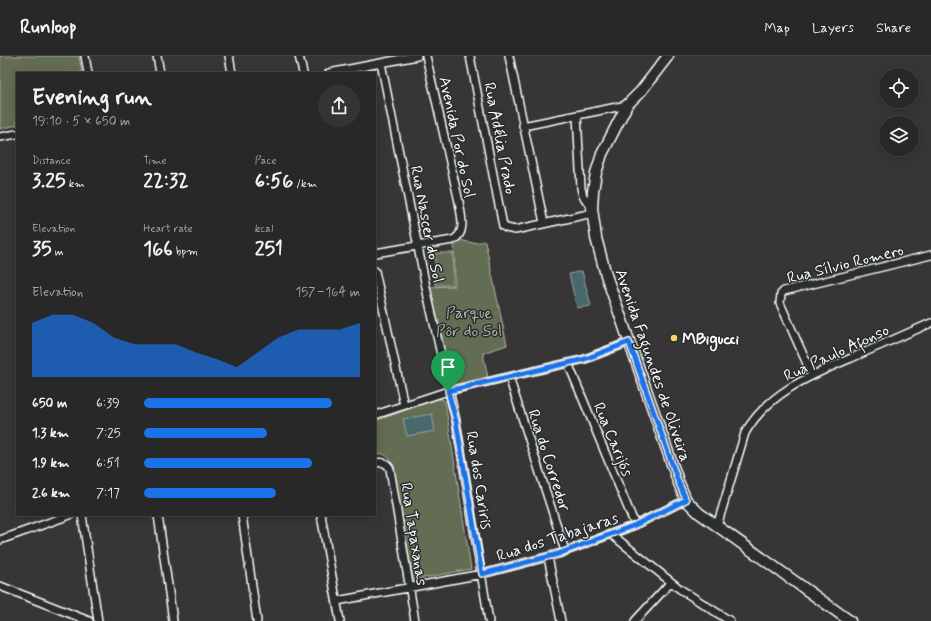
<!DOCTYPE html>
<html lang="en">
<head>
<meta charset="utf-8">
<style>
	:root { --surface:#292828; --page:#353434; --text:#f1f3f6; --muted:#a5a6a8; --line:#454445; --accent:#1a73e8 }
	body { margin:0; font-family:Mynerve,sans-serif; background:var(--page); color:var(--text); height:100vh; display:flex; flex-direction:column; font-size:15px; white-space:nowrap }
	* { box-sizing:border-box; margin:0 }
	p { font-size:13px; color:var(--muted) }
	.icon { flex:none; width:22px; height:22px; fill:none; stroke:currentColor; stroke-width:2; stroke-linecap:round; stroke-linejoin:round }
	.map { position:relative; flex:1; overflow:hidden }
	.sheet { position:absolute; left:16px; top:16px; width:360px; height:444px; display:flex; flex-direction:column; background:var(--surface); border-radius:0px; box-shadow:0 2px 10px #0003,0 0 0 1px var(--line) }
	.sheet>* { flex:none }
	.fabs { position:absolute; left:879px; top:12px; display:grid; gap:8px }
	.fabs a { display:grid; place-items:center; width:40px; height:40px; border-radius:50%; background:var(--surface); box-shadow:0 2px 10px #0003,0 0 0 1px var(--line); font-size:20px }
	.pin { position:absolute; display:grid; place-items:center; width:34px; height:34px; color:#fff; margin:-41px -17px; border-radius:50% 50% 50% 0; rotate:-45deg; box-shadow:0 0 4px #0007 }
	.pin .icon { rotate:45deg }
	.round { display:grid; place-items:center; flex:none; width:42px; height:42px; border-radius:21px; background:var(--page) }
	.overview { display:flex; align-items:center; justify-content:space-between; height:68px; padding:0 16px }
	h1 { font-size:22px; font-weight:700; line-height:30px }
	.stats { display:grid; grid-template-columns:repeat(3,1fr); gap:6px; height:68px; padding:4px 16px }
	.stats div { display:grid; align-content:center }
	.stats b { font-size:20px; font-weight:700 }
	.stats small { font-size:11px; font-weight:400 }
	.stats p { font-size:11px }
	.chart { height:112px; padding:8px 16px }
	.chart p { display:flex; justify-content:space-between }
	.chart svg { width:100%; height:72px; margin-top:4px; fill:var(--accent); opacity:.7 }
	ul { padding:0 16px; list-style:none; font-size:13px }
	li { display:grid; grid-template-columns:64px 48px 1fr; align-items:center; height:30px }
	li i { height:10px; border-radius:5px; background:var(--accent) }
	header { display:flex; align-items:center; gap:24px; box-sizing:border-box; height:56px; padding:0 20px; background:var(--surface); border-bottom:1px solid var(--line) }
	header strong { font-size:19px }
	nav { display:flex; gap:22px; margin-inline-start:auto; font-size:14px }
	.map>svg:first-child { display:block }
	.park { fill:#646d53; stroke:#b2b6a9 }
	.water { fill:#4a686c; stroke:#92a4a7 }
	.lines { fill:none; stroke-linecap:round; stroke-linejoin:round }
	.minor-casing { stroke:#fff; stroke-width:10 }
	.secondary-casing { stroke:#fff; stroke-width:13 }
	.minor { stroke:#2a2d2e; stroke-width:7 }
	.secondary { stroke:#2a2d2e; stroke-width:10 }
	.route-casing { stroke:#fff; stroke-width:8 }
	.route { stroke:#1a73e8; stroke-width:5 }
	.poi-dot { fill:#ffd166; stroke:#2a2d2e; stroke-width:1.5 }
	.labels { text-anchor:middle; stroke-width:3; stroke-linejoin:round; paint-order:stroke }
	.street-label { font-size:16px; fill:#fff; stroke:#2a2d2e }
	.park-label { font-size:16px; fill:#b2b6a9; stroke:#2a2d2e }
	.poi-label { font-size:16px; font-weight:bold; fill:#fff; stroke:#2a2d2e; text-anchor:start }
</style>
</head>
<body>
<header>
<strong>Runloop</strong>
<nav><a>Map</a><a>Layers</a><a>Share</a></nav>
</header>
<div class="map">
<svg width="931" height="565" viewBox="0 0 931 565">
	<rect width="100%" height="100%" fill="#373535"/>
	<filter id="ink" filterUnits="userSpaceOnUse"><feTurbulence type="fractalNoise" baseFrequency=".025" numOctaves="2"/><feDisplacementMap in="SourceGraphic" scale="8" xChannelSelector="R" yChannelSelector="G"/><feConvolveMatrix kernelMatrix="1 2 1 2 8 2 1 2 1" color-interpolation-filters="sRGB"/></filter>
	<g filter="url(#ink)">
		<path class="park" d="M0,0H79L82,17H17V69L0,73Z
			M460,183C468,188 476,187 485,185L507,289L483,297L488,322L451,330L427,231L455,230L454,188Z
			M435,197H453V229H435Z
			M437,343H442L445,345L471,513L413,524L393,409C389,401 385,396 375,398V365Z"/>
		<path class="water" d="M582,215L591,250L577,252L569,218Z
			M432,358L435,375L407,380L403,363Z"/>
		<g class="lines">
			<defs>
				<path id="minor" d="M85,0L88,17
					M157,0L160,17
					M229,0L232,17
					M299,0L303,17
					M470,0L503,170L506,172L515,174L593,157
					M509,0L544,167
					M381,7L428,241L456,365L489,565
					M329,17L417,0
					M577,59L581,132L583,140L592,152
					M523,70L627,49
					M0,81L17,78
					M375,197L453,184C467,177 461,159 459,146L426,0
					M375,215L404,349
					M568,307L635,469
					M812,319L780,247L781,238L784,235L931,199
					M509,321L565,495
					M375,359L448,335L585,303L629,286
					M375,407C382,406 387,406 390,413L415,565
					M82,459L98,565
					M158,459L173,565
					M242,459L257,565
					M321,459L340,565
					M717,470L745,377C769,335 814,318 856,300C881,289 906,278 931,267
					M611,478L680,533L730,565
					M0,484L70,459
					M548,501L561,565
					M0,530L89,565
					M337,545L482,518L558,498L635,469L686,444
					M635,565L671,526"/>
				<path id="secondary" d="M668,0L641,35L627,49L602,98L596,117L593,135L592,152L596,182L606,219L678,425L686,444L699,457L850,565"/>
			</defs>
			<use href="#minor" class="minor-casing"/>
			<use href="#secondary" class="secondary-casing"/>
			<use href="#minor" class="minor"/>
			<use href="#secondary" class="secondary"/>
		</g>
	</g>
	<g class="lines" filter="url(#ink)">
		<defs>
			<path id="route" d="M629,286L678,425L686,444L635,469L558,498L482,518L456,365L448,335L585,303Z"/>
		</defs>
		<use href="#route" class="route-casing"/>
		<use href="#route" class="route"/>
	</g>
	<circle class="poi-dot" cx="674" cy="282" r="4"/>
	<g class="labels">
		<g class="street-label">
			<text transform="translate(458 81) rotate(78)" y="6">Avenida Por do Sol</text>
			<text transform="translate(501 82) rotate(79)" y="6">Rua Adélia Prado</text>
			<text transform="translate(428 168) rotate(79)" y="6">Rua Nascer do Sol</text>
			<text transform="translate(845 207) rotate(-14)" y="6">Rua Sílvio Romero</text>
			<text transform="translate(836 296) rotate(-25)" y="6">Rua Paulo Afonso</text>
			<text transform="translate(654 309) rotate(71)" y="6">Avenida Fagundes de Oliveira</text>
			<text transform="translate(614 383) rotate(67)" y="6">Rua Carijós</text>
			<text transform="translate(550 404) rotate(72)" y="6">Rua do Corredor</text>
			<text transform="translate(480 424) rotate(81)" y="6">Rua dos Cariris</text>
			<text transform="translate(415 478) rotate(81)" y="6">Rua Tapaxanas</text>
			<text transform="translate(557 480) rotate(-18)" y="6">Rua dos Tabajaras</text>
		</g>
		<g class="park-label">
			<text x="469" y="262">Parque<tspan x="469" dy="18">Pôr do Sol</tspan></text>
		</g>
		<g class="poi-label">
			<text x="682" y="288">MBigucci</text>
		</g>
	</g>
</svg>
<div class="fabs">
<a><svg class="icon" aria-label="locate" viewBox="0 0 24 24"><circle cx="12" cy="12" r="6"/><path d="M12 2v4M12 18v4M2 12h4M18 12h4"/></svg></a>
<a><svg class="icon" aria-label="layers" viewBox="0 0 24 24"><path d="M12 4l9 5-9 5-9-5zM3 14l9 5 9-5"/></svg></a>
</div>
<div class="pin" style="left:448px;top:335px;background:#1e9e55"><svg class="icon" aria-label="arrive" viewBox="0 0 24 24"><path d="M6 21V4h12l-3 4 3 4H6"/></svg></div>
<section class="sheet">
<div class="overview"><div><h1>Evening run</h1><p>19:10 · 5 × 650 m</p></div><a class="round"><svg class="icon" aria-label="share" viewBox="0 0 24 24"><path d="M12 15V3M7 8l5-5 5 5M5 13v7h14v-7"/></svg></a></div>
<div class="stats">
<div><p>Distance</p><b>3.25<small> km</small></b></div>
<div><p>Time</p><b>22:32</b></div>
<div><p>Pace</p><b>6:56<small> /km</small></b></div>
</div>
<div class="stats">
<div><p>Elevation</p><b>35<small> m</small></b></div>
<div><p>Heart rate</p><b>166<small> bpm</small></b></div>
<div><p>kcal</p><b>251</b></div>
</div>
<div class="chart"><p><span>Elevation</span>157–164 m</p>
<svg viewBox="0 0 160 44" preserveAspectRatio="none"><path d="M0 44V11L10 6L20 6L30 11L40 20L50 24L60 24L70 24L80 29L90 33L100 38L110 29L120 20L130 15L140 15L150 15L160 11V44z"/></svg>
</div>
<ul>
<li><b>650 m</b>6:39<i style="width:87%"></i></li>
<li><b>1.3 km</b>7:25<i style="width:57%"></i></li>
<li><b>1.9 km</b>6:51<i style="width:78%"></i></li>
<li><b>2.6 km</b>7:17<i style="width:61%"></i></li>
</ul>
</section>
</div>
</body>
</html>
